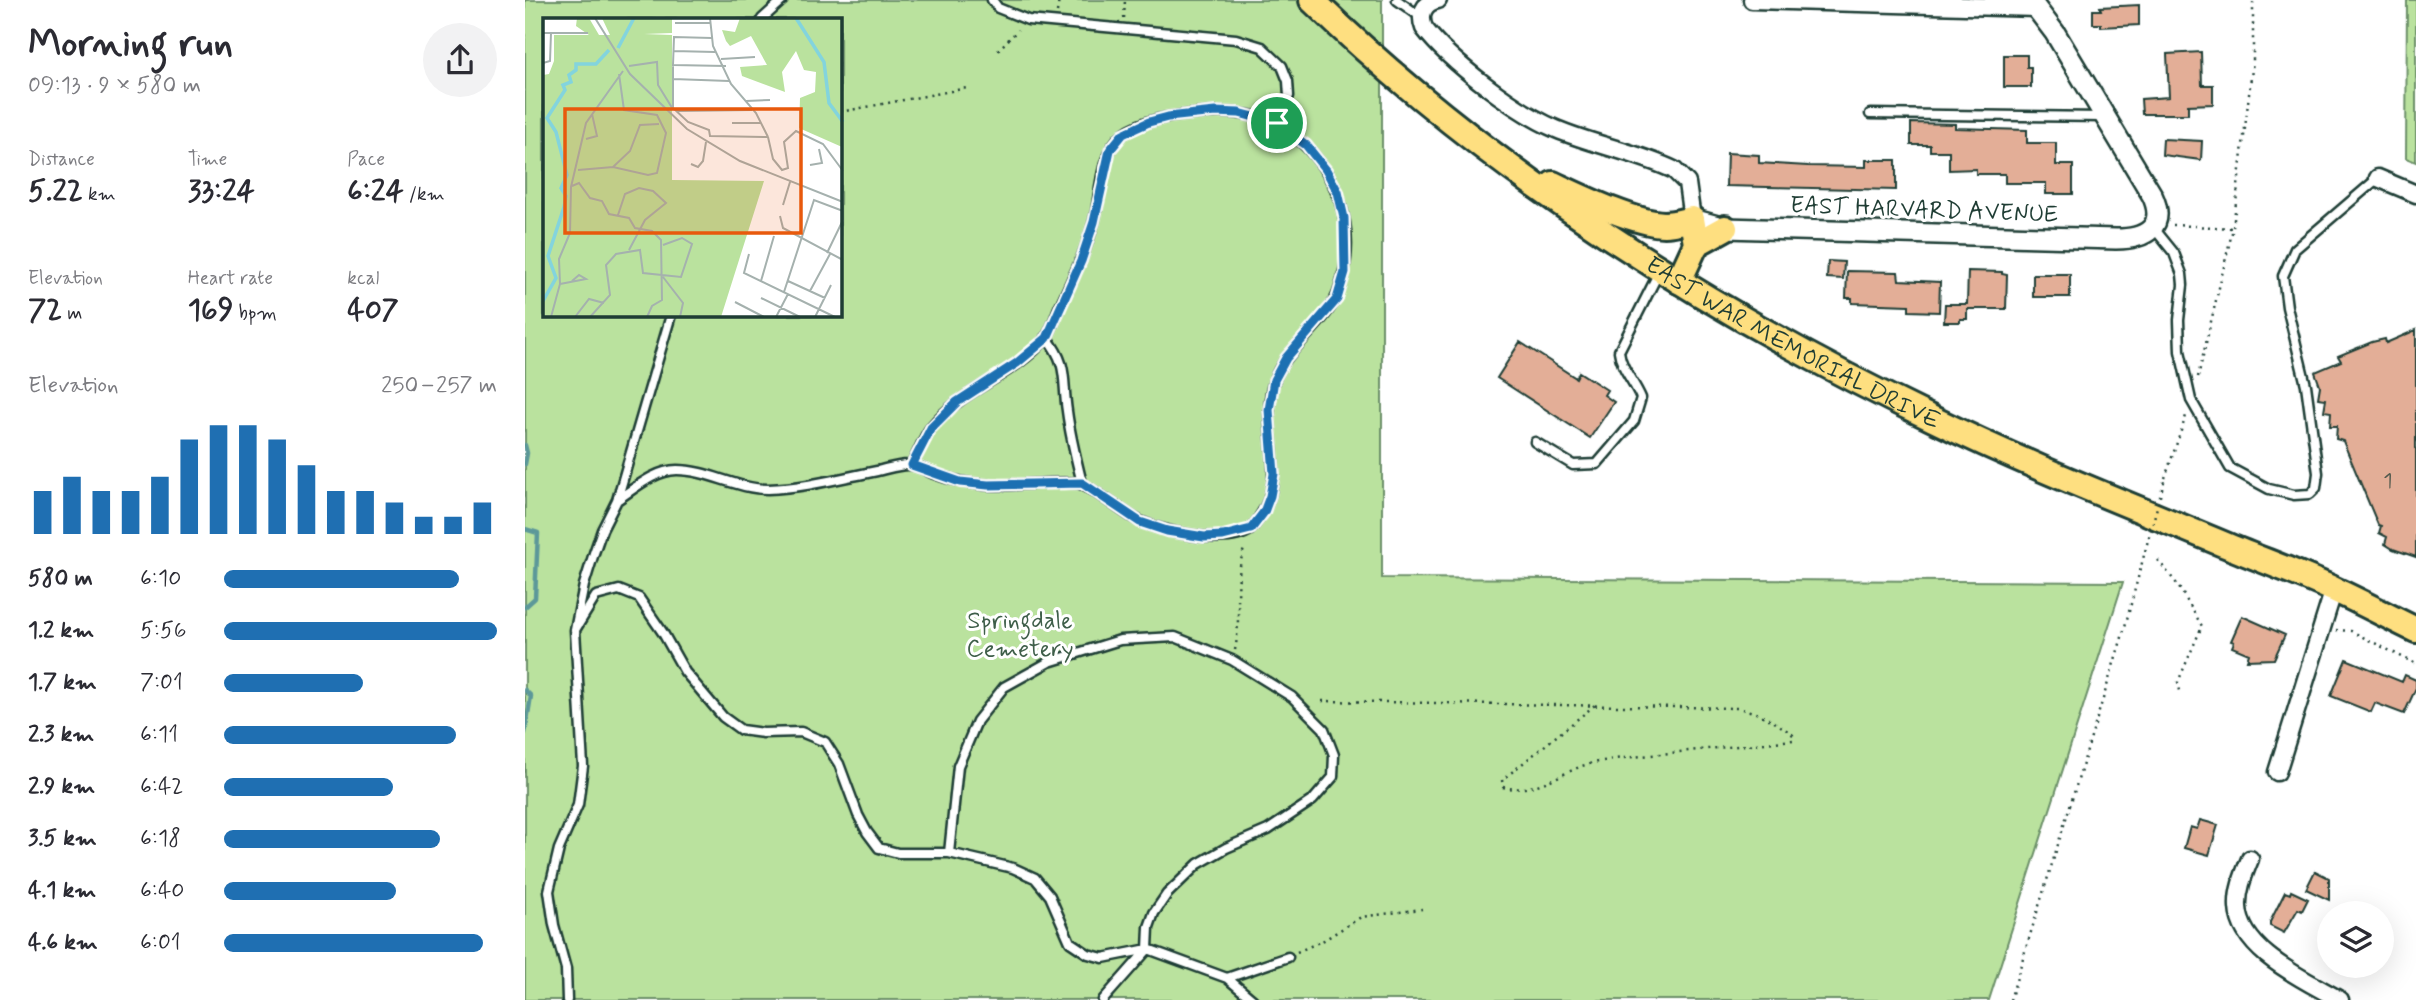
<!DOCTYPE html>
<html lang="en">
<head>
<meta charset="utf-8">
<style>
	:root { --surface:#fff; --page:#f2f2f3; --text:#2b2b33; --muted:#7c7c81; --accent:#1f6fb2 }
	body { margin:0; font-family:Mynerve,sans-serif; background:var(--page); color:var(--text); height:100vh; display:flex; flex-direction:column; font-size:26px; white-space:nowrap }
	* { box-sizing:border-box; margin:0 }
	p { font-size:23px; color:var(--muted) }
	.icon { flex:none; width:38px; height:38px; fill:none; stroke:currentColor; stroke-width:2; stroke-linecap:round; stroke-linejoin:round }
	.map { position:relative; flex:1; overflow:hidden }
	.drawer { display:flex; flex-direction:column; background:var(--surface); width:525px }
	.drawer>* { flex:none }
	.buttons { position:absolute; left:1792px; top:901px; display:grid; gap:14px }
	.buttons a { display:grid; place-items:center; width:77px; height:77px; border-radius:50%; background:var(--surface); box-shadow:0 7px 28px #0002; font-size:35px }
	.pin { position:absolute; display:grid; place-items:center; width:60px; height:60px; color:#fff; margin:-30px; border:4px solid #fff; border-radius:50%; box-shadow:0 2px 7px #0007 }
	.round { display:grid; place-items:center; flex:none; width:74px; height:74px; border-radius:37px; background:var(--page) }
	.overview { display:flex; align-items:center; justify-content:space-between; height:119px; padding:0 28px }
	h1 { font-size:38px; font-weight:800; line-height:52px }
	.figures { display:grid; grid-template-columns:repeat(3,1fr); gap:10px; height:119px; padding:7px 28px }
	.figures div { display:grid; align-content:center }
	.figures b { font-size:30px; font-weight:800 }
	.figures small { font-size:19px; font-weight:400 }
	.figures p { font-size:19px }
	.chart { height:196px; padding:14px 28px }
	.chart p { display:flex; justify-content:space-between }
	.chart svg { width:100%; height:126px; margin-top:7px; stroke:var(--accent); stroke-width:6 }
	ul { padding:0 28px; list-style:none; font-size:23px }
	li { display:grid; grid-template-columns:112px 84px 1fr; align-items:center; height:52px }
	li i { height:18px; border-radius:9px; background:var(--accent) }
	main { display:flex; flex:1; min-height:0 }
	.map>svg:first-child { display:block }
	.green { fill:#bae29e; stroke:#6c9069; stroke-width:2; fill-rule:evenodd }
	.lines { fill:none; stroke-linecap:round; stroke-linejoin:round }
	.stream { stroke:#5b9899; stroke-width:4.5 }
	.building { fill:#e3ae97; stroke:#1f3d34; stroke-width:2 }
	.service-casing { stroke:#1f3d34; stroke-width:13 }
	.minor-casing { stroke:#1f3d34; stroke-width:21 }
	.tertiary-casing { stroke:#1f3d34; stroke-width:24 }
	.trunk-casing { stroke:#1f3d34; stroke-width:30 }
	.path { stroke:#1f3d34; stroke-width:2.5; stroke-dasharray:2 5; stroke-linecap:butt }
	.service { stroke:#fff; stroke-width:8 }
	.minor { stroke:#fff; stroke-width:16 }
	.tertiary { stroke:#fff; stroke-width:19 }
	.trunk { stroke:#fedf80; stroke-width:24 }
	.path-bridge { stroke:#1f3d34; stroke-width:2.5; stroke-dasharray:2 5; stroke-linecap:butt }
	.route-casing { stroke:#fff; stroke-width:14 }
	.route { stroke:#1f6fb2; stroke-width:9 }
	.labels { text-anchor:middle; stroke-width:6; stroke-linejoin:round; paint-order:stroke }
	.number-label { font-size:21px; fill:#50594d }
	.street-label { font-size:24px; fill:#1f3d34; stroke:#fff }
	.park-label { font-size:24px; fill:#3e5e49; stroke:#fff }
	.inset-river { fill:none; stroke:#83d4dd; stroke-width:3.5 }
	.inset-road { fill:none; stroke:#a5b1ae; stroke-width:2 }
	.view { fill:#e8590c; fill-opacity:0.15; stroke:#e8590c; stroke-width:3.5 }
	.inset-edge { fill:none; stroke:#1f3d34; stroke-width:3.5 }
</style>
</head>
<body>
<main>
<section class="drawer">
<div class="overview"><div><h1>Morning run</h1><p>09:13 · 9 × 580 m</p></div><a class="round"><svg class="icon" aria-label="share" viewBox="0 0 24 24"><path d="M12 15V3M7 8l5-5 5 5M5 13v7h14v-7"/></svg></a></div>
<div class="figures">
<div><p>Distance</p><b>5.22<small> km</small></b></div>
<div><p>Time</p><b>33:24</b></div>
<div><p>Pace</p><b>6:24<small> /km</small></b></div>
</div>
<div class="figures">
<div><p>Elevation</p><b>72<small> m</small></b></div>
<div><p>Heart rate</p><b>169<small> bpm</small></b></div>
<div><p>kcal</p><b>407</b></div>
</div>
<div class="chart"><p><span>Elevation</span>250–257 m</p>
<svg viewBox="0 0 160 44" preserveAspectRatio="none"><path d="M5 44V29M15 44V24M25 44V29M35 44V29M45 44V24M55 44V11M65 44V6M75 44V6M85 44V11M95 44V20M105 44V29M115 44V29M125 44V33M135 44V38M145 44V38M155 44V33"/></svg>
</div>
<ul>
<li><b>580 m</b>6:10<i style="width:86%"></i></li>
<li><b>1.2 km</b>5:56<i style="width:100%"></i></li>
<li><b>1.7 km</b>7:01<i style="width:51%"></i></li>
<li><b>2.3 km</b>6:11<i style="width:85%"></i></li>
<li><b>2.9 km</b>6:42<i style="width:62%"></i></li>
<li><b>3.5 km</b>6:18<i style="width:79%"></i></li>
<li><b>4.1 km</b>6:40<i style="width:63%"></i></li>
<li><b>4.6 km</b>6:01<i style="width:95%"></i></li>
</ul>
</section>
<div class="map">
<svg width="1891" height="1000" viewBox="0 0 1891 1000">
	<rect width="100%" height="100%" fill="#fff"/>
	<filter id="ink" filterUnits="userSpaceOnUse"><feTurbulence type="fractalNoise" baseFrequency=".0143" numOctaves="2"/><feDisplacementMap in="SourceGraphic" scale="14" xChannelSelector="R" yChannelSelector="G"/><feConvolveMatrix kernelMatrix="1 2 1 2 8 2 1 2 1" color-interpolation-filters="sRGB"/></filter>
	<g filter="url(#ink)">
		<path class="green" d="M0,0H857V578L1598,582L1464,1000H0ZM19,19H315V315H19Z
			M1882,0H1891V162L1881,158Z"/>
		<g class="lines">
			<path class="stream" d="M0,445L2,453L0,464
				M0,529L13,533L10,598L0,607
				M0,690L6,696L0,733"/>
		</g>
		<path class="building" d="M1614,5V25L1576,27V24H1568V10H1576L1575,7Z
			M1676,52L1677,85H1688V104L1663,105V114H1617L1616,99L1644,97L1642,54Z
			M1479,55H1502V67H1506V87H1479Z
			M1386,123L1430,124V128L1502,130V143H1531V165H1548V194H1521V183H1480V174H1451V169L1424,170V151H1405V145H1386Z
			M1638,139L1677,141L1676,160L1637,155Z
			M1202,153L1234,155V163L1283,166L1341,167V160H1371V190L1201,186Z
			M1303,261L1319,262L1318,279L1302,278Z
			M1322,271L1373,272L1374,280L1415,282L1414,312L1384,311V305L1327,303V298H1321Z
			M1443,271L1477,272V274L1482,275L1481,309H1442V319H1435V322H1419L1420,304H1442Z
			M1508,274H1545V297H1508Z
			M1891,330V557L1868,549L1860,544L1862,537L1854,533L1856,526L1853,525L1818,441L1811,439L1812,426H1805L1806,412L1799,411L1801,399L1793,398L1795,386L1790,372L1816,361L1813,356L1847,342L1860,339L1861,343Z
			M995,342L1051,378L1054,372L1082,390L1079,395L1089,402L1065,438L972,378Z
			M1717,616L1760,635L1749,659L1722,660L1724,654L1707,647L1709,642L1706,641Z
			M1821,659L1877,682L1880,675L1891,680V688L1879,714L1850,703L1846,712L1806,696Z
			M1675,820L1693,825L1684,855L1659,848L1665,827L1672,829Z
			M1790,871L1804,878V900L1781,889Z
			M1766,891L1783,899L1777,911L1773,909L1759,933L1745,926V922L1760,892L1765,894Z"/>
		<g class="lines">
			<defs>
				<path id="service" d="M467,0L473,8L503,20L711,39L737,47L757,66L763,81L764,96L752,123
					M872,0L896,17
					M237,19L258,0
					M1345,114L1578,117
					M1628,227L1649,253L1657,274L1658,285L1654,320L1655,351L1666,400L1705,468L1744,489L1769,495L1785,494L1791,488L1793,473L1781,385L1762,307L1758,276L1770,249L1853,178
					M522,338C544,366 537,379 542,411C545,435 551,459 557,483
					M1010,442L1048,465L1072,464L1109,421L1116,398C1109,381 1096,369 1094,351L1134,272
					M92,500C109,489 130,470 152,470C183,470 211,489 243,489C279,488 316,478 352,471C362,469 375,464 385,465C393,465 402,471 409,474C425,480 441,483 459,485C489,488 522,480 552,483C564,485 596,511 609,518C632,531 702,547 725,530C727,528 734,519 735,516C762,478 738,434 746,392C754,348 803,328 815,287C833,230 814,172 768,135C742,113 704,110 671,114C648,116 617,119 598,134C574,153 576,194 569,221C561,252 547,279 534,308C530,317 527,331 520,339C492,374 435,390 406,427C398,438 393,453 387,465
					M50,630L71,596L94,590L114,598L138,633L160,672L198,717L216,730L238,733L276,732L300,742L314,764L333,815L342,832L354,848L373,853H424L488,868L510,878L525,896L545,942L563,954L578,958L623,949L702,978L728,1000
					M424,853L433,766L452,721L479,687L524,662L595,640L650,637L707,660L767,697L799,729L809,755L808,777L788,800L743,830L701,848L673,864L642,894L629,913L624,927L623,949L578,1000
					M702,978L763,957
					M42,1000L41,969L29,925L24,891L34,849L53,805L58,766L50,630L59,585L69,553L77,530L92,500L146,315"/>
				<path id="minor" d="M913,0C898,3 894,15 899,28C925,62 991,112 1031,129C1069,145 1111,152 1149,170L1162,183L1167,219
					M1227,0L1512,8
					M1853,178L1891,194
					M1752,772L1809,589
					M1725,859C1719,874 1712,890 1713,907C1715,952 1781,980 1815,1000"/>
				<path id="tertiary" d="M1167,219L1200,228L1591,239C1621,239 1642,227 1627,195L1530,33L1505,0"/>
				<g id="trunk">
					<path id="s1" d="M787,0C966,173 1185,312 1408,419C1504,466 1605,505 1703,546C1739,561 1776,574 1810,590C1838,603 1864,617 1891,630"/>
					<path d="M1028,184C1056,197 1109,223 1139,224C1148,224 1158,221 1167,219L1171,244L1154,281"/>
					<path d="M1171,244L1200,228"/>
				</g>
			</defs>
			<use href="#service" class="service-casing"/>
			<use href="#minor" class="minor-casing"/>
			<use href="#tertiary" class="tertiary-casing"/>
			<use href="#trunk" class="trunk-casing"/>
			<path class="path" d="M532,12L534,0
				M599,18L600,0
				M473,50L493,30
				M315,112L442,88
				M1648,225L1708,228
				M1673,377L1708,228L1728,61V0
				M1640,478L1661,416
				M1633,560L1652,584L1677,626L1653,682L1656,695
				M1811,630L1826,631L1891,664
				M710,650C717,616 708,579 720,546
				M797,701L1212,708C1234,712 1250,721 1268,735V740L1089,759C1078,761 1067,763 1057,766C1032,776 1005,794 978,787L977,780L1070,705
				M772,952L799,940L836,917L897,909
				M1485,1000L1598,634L1622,544"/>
			<use href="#service" class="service"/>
			<use href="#minor" class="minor"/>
			<use href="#tertiary" class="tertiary"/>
			<use href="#trunk" class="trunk"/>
			<path class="path-bridge" d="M1622,544L1640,478"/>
		</g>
	</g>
	<g class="lines" filter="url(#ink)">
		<defs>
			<path id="route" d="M690,112L714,113L752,123L781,145L801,170L813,192L819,218L820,272L812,299L761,358L749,380L744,410L749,474L745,496L739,512L726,529L698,536L679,537L642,531L615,522L557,483L463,485L435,482L387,465L406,428L432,402L492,363L522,338L556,261L569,222L585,150L598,134L624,122L643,117Z"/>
		</defs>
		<use href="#route" class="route-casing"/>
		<use href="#route" class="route"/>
	</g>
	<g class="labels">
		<g class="number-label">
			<text x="1863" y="487">1</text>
		</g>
		<g class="street-label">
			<text transform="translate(1399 209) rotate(2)" y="8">EAST HARVARD AVENUE</text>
			<text dy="8" stroke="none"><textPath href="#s1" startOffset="593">EAST WAR MEMORIAL DRIVE</textPath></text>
		</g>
		<g class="park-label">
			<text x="495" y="628">Springdale<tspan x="495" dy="28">Cemetery</tspan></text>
		</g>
	</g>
	<g transform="translate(18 18)">
		<rect width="299" height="299" fill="#fff"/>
		<path d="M34,0H46L56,17H67L59,0H129V15L101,16L129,17V162L221,163L178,299H0V57L6,56L11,43V17H46L33,8ZM197,0H299V129L256,110L257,80L272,74L273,54L261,52L253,33L239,54L242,74L199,58L197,49L224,47L208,18L187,28L183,23L179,12L192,14Z" fill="#bae29e"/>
		<path class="inset-river" d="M253,0L281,44L286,85L300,104M75,30L91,0M0,283L13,260L5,238L21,189L23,178L18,170L24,157L13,114L4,100L22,72L20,67L28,64L26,57L33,52V46H53L66,32"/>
		<path class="inset-road" d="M52,0L87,56L144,111L197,143L300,184M167,0L170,28L188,66L213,95L225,119M132,5H168M0,15H45M169,20L131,19L130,47L183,48M130,33L172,34M178,41L212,39M0,45L7,43L8,15M86,48L114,44L115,67L128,88L145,104L166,112L167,118L225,119M130,61L186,63M203,83L227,82M130,89V47M134,93L209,92M189,105H218M225,119L230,141L239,152L245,150L241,124L253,113L280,126L300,153M43,121L54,118L49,96M148,146L155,149L160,143L163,124M267,147L279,145L276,131M70,149L87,133L97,107L116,106M35,152L70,149L105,157L114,155L123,115L114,97L81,92L76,56M29,168L36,165L47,180L59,183L66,196L86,200L92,210L109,213L118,222L119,282L109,288L104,299M240,187L247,164M75,197L82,176L96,170L110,173L123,185L102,202L86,232M237,198L240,210L300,242M284,235L300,202M206,236L201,255L292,299M120,259L140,285L137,299M218,263L231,218M245,263L282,280M17,266L43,261L36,257L29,263M267,273L287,236M241,274L271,182L300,193M218,280L257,299M192,284L221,299M8,299L17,266L16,241L27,215L28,169L43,105L80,53M32,299L46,281L61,285M47,299L67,277L63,247L73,236L97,232L100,255L138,259L149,226L139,220L120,227M233,299L245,276M272,299L288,267"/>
		<path class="view" d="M22,91H258V215H22Z"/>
		<rect width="299" height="299" class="inset-edge"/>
	</g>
</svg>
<div class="buttons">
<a><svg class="icon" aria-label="layers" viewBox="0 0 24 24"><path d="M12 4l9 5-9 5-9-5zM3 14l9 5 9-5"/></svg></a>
</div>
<div class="pin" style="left:752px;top:123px;background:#1e9e55"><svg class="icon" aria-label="arrive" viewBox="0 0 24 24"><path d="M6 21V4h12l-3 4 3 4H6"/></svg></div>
</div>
</main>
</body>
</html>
